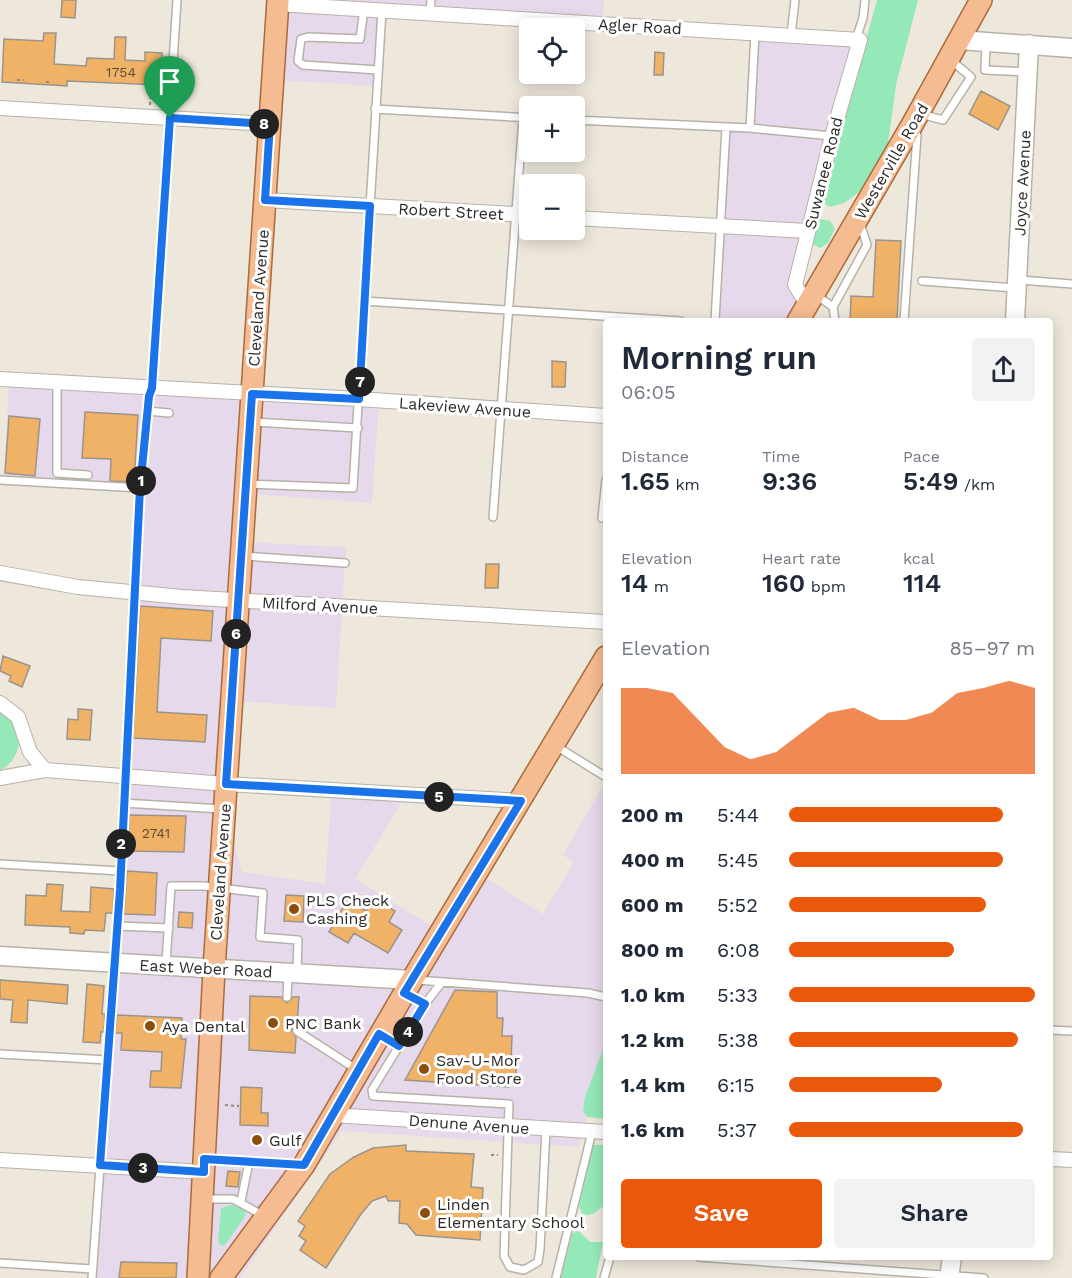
<!DOCTYPE html>
<html lang="en">
<head>
<meta charset="utf-8">
<style>
	:root { --surface:#fff; --page:#f2f2f3; --text:#1f2937; --muted:#747a83; --accent:#ea580c }
	body { margin:0; font-family:"Work Sans",sans-serif; background:var(--page); color:var(--text); height:100vh; display:flex; flex-direction:column; font-size:22px; white-space:nowrap }
	* { box-sizing:border-box; margin:0 }
	p { font-size:20px; color:var(--muted) }
	.icon { flex:none; width:33px; height:33px; fill:none; stroke:currentColor; stroke-width:2; stroke-linecap:round; stroke-linejoin:round }
	.map { position:relative; flex:1; overflow:hidden }
	.drawer { position:absolute; left:603px; top:318px; width:450px; height:942px; display:flex; flex-direction:column; background:var(--surface); border-radius:6px; box-shadow:0 3px 15px #0003 }
	.drawer>* { flex:none }
	.controls { position:absolute; left:519px; top:18px; display:grid; gap:12px }
	.controls a { display:grid; place-items:center; width:66px; height:66px; border-radius:6px; background:var(--surface); box-shadow:0 3px 15px #0003; font-size:30px }
	.pin { position:absolute; display:grid; place-items:center; width:51px; height:51px; color:#fff; margin:-62px -26px; border-radius:50% 50% 50% 0; rotate:-45deg; box-shadow:0 0 6px #0007 }
	.pin .icon { rotate:45deg }
	.km { position:absolute; width:30px; height:30px; margin:-15px; border-radius:50%; background:#222; color:#fff; font-size:16px; line-height:30px; text-align:center }
	.round { display:grid; place-items:center; flex:none; width:63px; height:63px; border-radius:6px; background:var(--page) }
	.head { display:flex; align-items:center; justify-content:space-between; height:102px; padding:0 18px }
	h1 { font-size:33px; font-weight:600; line-height:45px }
	.stats { display:grid; grid-template-columns:repeat(3,1fr); gap:9px; height:102px; padding:6px 18px }
	.stats div { display:grid; align-content:center }
	.stats b { font-size:26px; font-weight:600 }
	.stats small { font-size:16px; font-weight:400 }
	.stats p { font-size:16px }
	.chart { height:168px; padding:12px 18px }
	.chart p { display:flex; justify-content:space-between }
	.chart svg { width:100%; height:108px; margin-top:6px; fill:var(--accent); opacity:.7 }
	.primary-button { display:flex; gap:12px; margin-top:auto; padding:12px 18px }
	.primary-button a { flex:1; height:69px; border-radius:6px; background:var(--accent); color:#fff; font-size:24px; font-weight:600; line-height:69px; text-align:center }
	.primary-button a+a { background:var(--page); color:var(--text) }
	ul { padding:0 18px; list-style:none; font-size:20px }
	li { display:grid; grid-template-columns:96px 72px 1fr; align-items:center; height:45px }
	li i { height:15px; border-radius:8px; background:var(--accent) }
	.map>svg:first-child { display:block }
	.commercial { fill:#e7d9ec }
	.green { fill:#95e9b8 }
	.building { fill:#f0b266; stroke:#9c948b; stroke-width:1.5 }
	.lines { fill:none; stroke-linecap:round; stroke-linejoin:round }
	.lane-casing { stroke:#b7b2a7; stroke-width:10 }
	.street-casing { stroke:#b7b2a7; stroke-width:16 }
	.secondary-casing { stroke:#b7b2a7; stroke-width:21 }
	.primary-casing { stroke:#aa6b3c; stroke-width:24 }
	.path { stroke:#8e8a82; stroke-width:2; stroke-dasharray:3 3; stroke-linecap:butt }
	.lane { stroke:#fff; stroke-width:7 }
	.street { stroke:#fff; stroke-width:14 }
	.secondary { stroke:#fff; stroke-width:18 }
	.primary { stroke:#f5bb91; stroke-width:21 }
	.route-casing { stroke:#fff; stroke-width:12 }
	.route { stroke:#1a73e8; stroke-width:8 }
	.poi-dot { fill:#8b4e0f; stroke:#fff; stroke-width:2 }
	.labels { text-anchor:middle; stroke-width:6; stroke-linejoin:round; paint-order:stroke }
	.number-label { font-size:14px; fill:#5e4d37 }
	.street-label { font-size:16px; fill:#2d2b27; stroke:#fff }
	.poi-label { font-size:16px; fill:#2d2b27; stroke:#fff; text-anchor:start }
</style>
</head>
<body>
<div class="map">
<svg width="1072" height="1278" viewBox="0 0 1072 1278">
	<rect width="100%" height="100%" fill="#eee8dc"/>
	<path class="commercial" d="M280,0H604L603,22L384,10L378,86L276,80Z
		M754,31L866,38L802,276L814,321H714L726,128H749Z
		M9,380L379,400L372,503L249,494L245,542L346,547L336,708L234,701L225,809L242,872L325,884L332,787L407,793L355,879L441,932L478,873L543,914L574,862L563,855L606,780V1041L585,1097L587,1115L579,1147L342,1131L240,1278H93L141,491L4,481Z"/>
	<path class="green" d="M877,0H918L896,85L888,144L866,187L844,203L830,207L825,204L823,196Z
		M817,218L830,221L835,229L828,243L820,248L812,244Z
		M0,711C7,716 13,720 17,728C24,743 15,764 0,770Z
		M606,1041V1119L587,1117L583,1111L585,1097Z
		M593,1145H606V1204L593,1214L583,1216L579,1207Z
		M232,1205L244,1210L246,1215L225,1245L221,1246L218,1241L221,1208Z
		M576,1231L580,1232L590,1242H603L596,1278H561L572,1234Z"/>
	<path class="building" d="M62,0H76L75,18L61,17Z
		M44,33H56L54,64L86,66L87,58L114,59L115,37H126L125,60L145,61V52L162,53V72H166L165,82H159V85L67,81V86L2,82L4,39L43,41Z
		M655,52L664,53L663,75H654Z
		M981,91L1010,106L998,130L969,114Z
		M876,240L901,241L897,321H850L851,296L873,297Z
		M552,361L566,362L565,387H552Z
		M85,412L138,415L134,482L110,481L111,459L82,458Z
		M9,416L40,419L35,476L5,473Z
		M486,564H499L498,588H485Z
		M140,606L213,611L211,641L161,638L157,712L207,715L205,742L133,738Z
		M3,656L30,666L22,687L9,681L11,676L0,671Z
		M78,709L92,710L90,740L67,739L68,719L78,720Z
		M129,815L186,816L184,852L128,851Z
		M127,871L157,873L155,915L124,914Z
		M47,884L63,885L61,911L90,912L91,887L114,889L113,913H106L104,931L85,930L84,934L70,933V927L25,925L26,895L46,896Z
		M286,895L304,896L303,922L284,921Z
		M373,898L395,911L389,922L402,930L388,953L354,933L348,943L329,932L347,900L366,911Z
		M179,912L193,913L192,928L178,927Z
		M0,980L68,985L67,1004L28,1000L27,1023L11,1022L13,1000L0,999Z
		M87,984L104,986L102,1014H105L104,1032H101L100,1043L83,1042Z
		M455,990L497,992V1018H503L502,1036H512L511,1063H516V1078H508L509,1087L405,1080Z
		M250,996L281,997L287,1003L293,997H299L297,1025L291,1030L296,1037L295,1053L249,1050Z
		M117,1015L182,1018L181,1039H186L181,1088L150,1087L151,1071H161L162,1052L121,1050L122,1033H115Z
		M241,1087L262,1088L261,1113H268V1126L240,1125Z
		M406,1145V1151L474,1154L471,1187L483,1188L480,1240L416,1235L407,1224L399,1223L400,1201H388L386,1196L372,1201L361,1214L326,1268L300,1250L306,1241L299,1236L305,1226L298,1221L330,1174L354,1157L373,1148Z
		M228,1171L240,1172L238,1187L226,1186Z
		M121,1262L177,1263L176,1278H119Z"/>
	<g class="lines">
		<defs>
			<path id="lane" d="M364,9L360,39L308,37L301,39L298,61L303,65L378,70
				M430,13L431,0
				M791,35L795,0
				M856,39L863,18L865,0
				M986,44L985,70L1027,72
				M375,109L530,118
				M921,114L943,120L971,77L951,60
				M574,120L750,128L832,136
				M750,128L755,33
				M1020,280L1072,284
				M922,281L1015,288
				M816,295L833,307L867,245L860,223
				M364,301L681,321
				M833,307L835,321
				M715,321L726,128
				M904,321L917,135L915,130
				M57,382V473L88,475
				M147,411L169,413
				M252,422L358,428
				M0,480L140,488
				M250,484L353,488L382,10
				M493,517L523,118
				M602,518L606,480
				M244,556L345,563
				M556,746L606,777
				M123,803L222,809
				M0,864L120,871
				M117,926L169,928
				M166,963L171,886H204L263,893L260,937L298,940L297,971
				M417,980L588,993L606,997
				M442,982L425,1004L372,1090L373,1096L509,1104L504,1256L510,1267L524,1270L538,1262L540,1249L546,1129
				M406,994L425,1004
				M287,997L288,975
				M1050,1030L1072,1031
				M297,1031L356,1069
				M382,1036L399,1046
				M0,1054L108,1060
				M207,1159L301,1165
				M205,1199H233L264,1216
				M241,1201L249,1162
				M699,1257L984,1278
				M0,1263L92,1269
				M92,1278L120,890L140,488L149,396L152,388L177,0
				M556,1278L592,1132
				M604,1278L610,1257"/>
			<path id="street" d="M277,4L860,40L832,136L795,285L807,304
				M0,108L270,124
				M265,200L530,215
				M574,218L808,231
				M0,379L359,399L606,416
				M0,573L78,587L182,597L606,622
				M0,703L18,717L30,752L45,770
				M0,778L45,770L226,784L521,801
				M332,1115L606,1132
				M1050,1159L1072,1160
				M0,1160L204,1172"/>
			<path id="secondary" d="M959,40L1072,48
				M1015,321L1029,44
				M0,956L412,980
				M949,1278L952,1257"/>
			<path id="primary" d="M798,321L912,125L981,0
				M198,1278L214,969L278,0
				M221,1278L304,1165L412,980L606,657"/>
		</defs>
		<use href="#lane" class="lane-casing"/>
		<use href="#street" class="street-casing"/>
		<use href="#secondary" class="secondary-casing"/>
		<use href="#primary" class="primary-casing"/>
		<path class="path" d="M17,80H24
			M46,82H51
			M150,105L151,85
			M225,1105L239,1106
			M491,1155H498"/>
		<use href="#lane" class="lane"/>
		<use href="#street" class="street"/>
		<use href="#secondary" class="secondary"/>
		<use href="#primary" class="primary"/>
	</g>
	<g class="lines">
		<defs>
			<path id="route" d="M170,118L270,124L265,200L370,206L359,399L252,394L226,784L521,801L404,993L425,1004L399,1046L379,1034L304,1165L204,1159V1172L100,1165L120,890L140,488L149,396L152,388Z"/>
		</defs>
		<use href="#route" class="route-casing"/>
		<use href="#route" class="route"/>
	</g>
	<g class="poi-dot">
		<circle cx="294" cy="909" r="6"/>
		<circle cx="273" cy="1023" r="6"/>
		<circle cx="150" cy="1026" r="6"/>
		<circle cx="424" cy="1069" r="6"/>
		<circle cx="257" cy="1140" r="6"/>
		<circle cx="425" cy="1213" r="6"/>
	</g>
	<g class="labels">
		<g class="number-label">
			<text x="121" y="77">1754</text>
			<text x="156" y="838">2741</text>
		</g>
		<g class="street-label">
			<text transform="translate(640 26) rotate(3)" y="6">Agler Road</text>
			<text transform="translate(891 161) rotate(-60)" y="6">Westerville Road</text>
			<text transform="translate(823 173) rotate(-76)" y="6">Suwanee Road</text>
			<text transform="translate(1022 183) rotate(-87)" y="6">Joyce Avenue</text>
			<text transform="translate(451 211) rotate(3)" y="6">Robert Street</text>
			<text transform="translate(258 298) rotate(-86)" y="6">Cleveland Avenue</text>
			<text transform="translate(465 407) rotate(4)" y="6">Lakeview Avenue</text>
			<text transform="translate(320 605) rotate(3)" y="6">Milford Avenue</text>
			<text transform="translate(220 872) rotate(-86)" y="6">Cleveland Avenue</text>
			<text transform="translate(206 968) rotate(3)" y="6">East Weber Road</text>
			<text transform="translate(469 1124) rotate(4)" y="6">Denune Avenue</text>
		</g>
		<g class="poi-label">
			<text x="306" y="906">PLS Check<tspan x="306" dy="18">Cashing</tspan></text>
			<text x="285" y="1029">PNC Bank</text>
			<text x="162" y="1032">Aya Dental</text>
			<text x="436" y="1066">Sav-U-Mor<tspan x="436" dy="18">Food Store</tspan></text>
			<text x="269" y="1146">Gulf</text>
			<text x="437" y="1210">Linden<tspan x="437" dy="18">Elementary School</tspan></text>
		</g>
	</g>
</svg>
<div class="controls">
<a><svg class="icon" aria-label="locate" viewBox="0 0 24 24"><circle cx="12" cy="12" r="6"/><path d="M12 2v4M12 18v4M2 12h4M18 12h4"/></svg></a>
<a>+</a>
<a>−</a>
</div>
<div class="pin" style="left:170px;top:118px;background:#1e9e55"><svg class="icon" aria-label="arrive" viewBox="0 0 24 24"><path d="M6 21V4h12l-3 4 3 4H6"/></svg></div>
<b class="km" style="left:141px;top:481px">1</b>
<b class="km" style="left:121px;top:844px">2</b>
<b class="km" style="left:143px;top:1168px">3</b>
<b class="km" style="left:408px;top:1032px">4</b>
<b class="km" style="left:439px;top:797px">5</b>
<b class="km" style="left:236px;top:634px">6</b>
<b class="km" style="left:360px;top:382px">7</b>
<b class="km" style="left:264px;top:124px">8</b>
<section class="drawer">
<div class="head"><div><h1>Morning run</h1><p>06:05</p></div><a class="round"><svg class="icon" aria-label="share" viewBox="0 0 24 24"><path d="M12 15V3M7 8l5-5 5 5M5 13v7h14v-7"/></svg></a></div>
<div class="stats">
<div><p>Distance</p><b>1.65<small> km</small></b></div>
<div><p>Time</p><b>9:36</b></div>
<div><p>Pace</p><b>5:49<small> /km</small></b></div>
</div>
<div class="stats">
<div><p>Elevation</p><b>14<small> m</small></b></div>
<div><p>Heart rate</p><b>160<small> bpm</small></b></div>
<div><p>kcal</p><b>114</b></div>
</div>
<div class="chart"><p><span>Elevation</span>85–97 m</p>
<svg viewBox="0 0 160 44" preserveAspectRatio="none"><path d="M0 44V9L10 9L20 11L30 22L40 33L50 38L60 35L70 27L80 19L90 17L100 22L110 22L120 19L130 11L140 9L150 6L160 9V44z"/></svg>
</div>
<ul>
<li><b>200 m</b>5:44<i style="width:87%"></i></li>
<li><b>400 m</b>5:45<i style="width:87%"></i></li>
<li><b>600 m</b>5:52<i style="width:80%"></i></li>
<li><b>800 m</b>6:08<i style="width:67%"></i></li>
<li><b>1.0 km</b>5:33<i style="width:100%"></i></li>
<li><b>1.2 km</b>5:38<i style="width:93%"></i></li>
<li><b>1.4 km</b>6:15<i style="width:62%"></i></li>
<li><b>1.6 km</b>5:37<i style="width:95%"></i></li>
</ul>
<div class="primary-button"><a>Save</a><a>Share</a></div>
</section>
</div>
</body>
</html>
